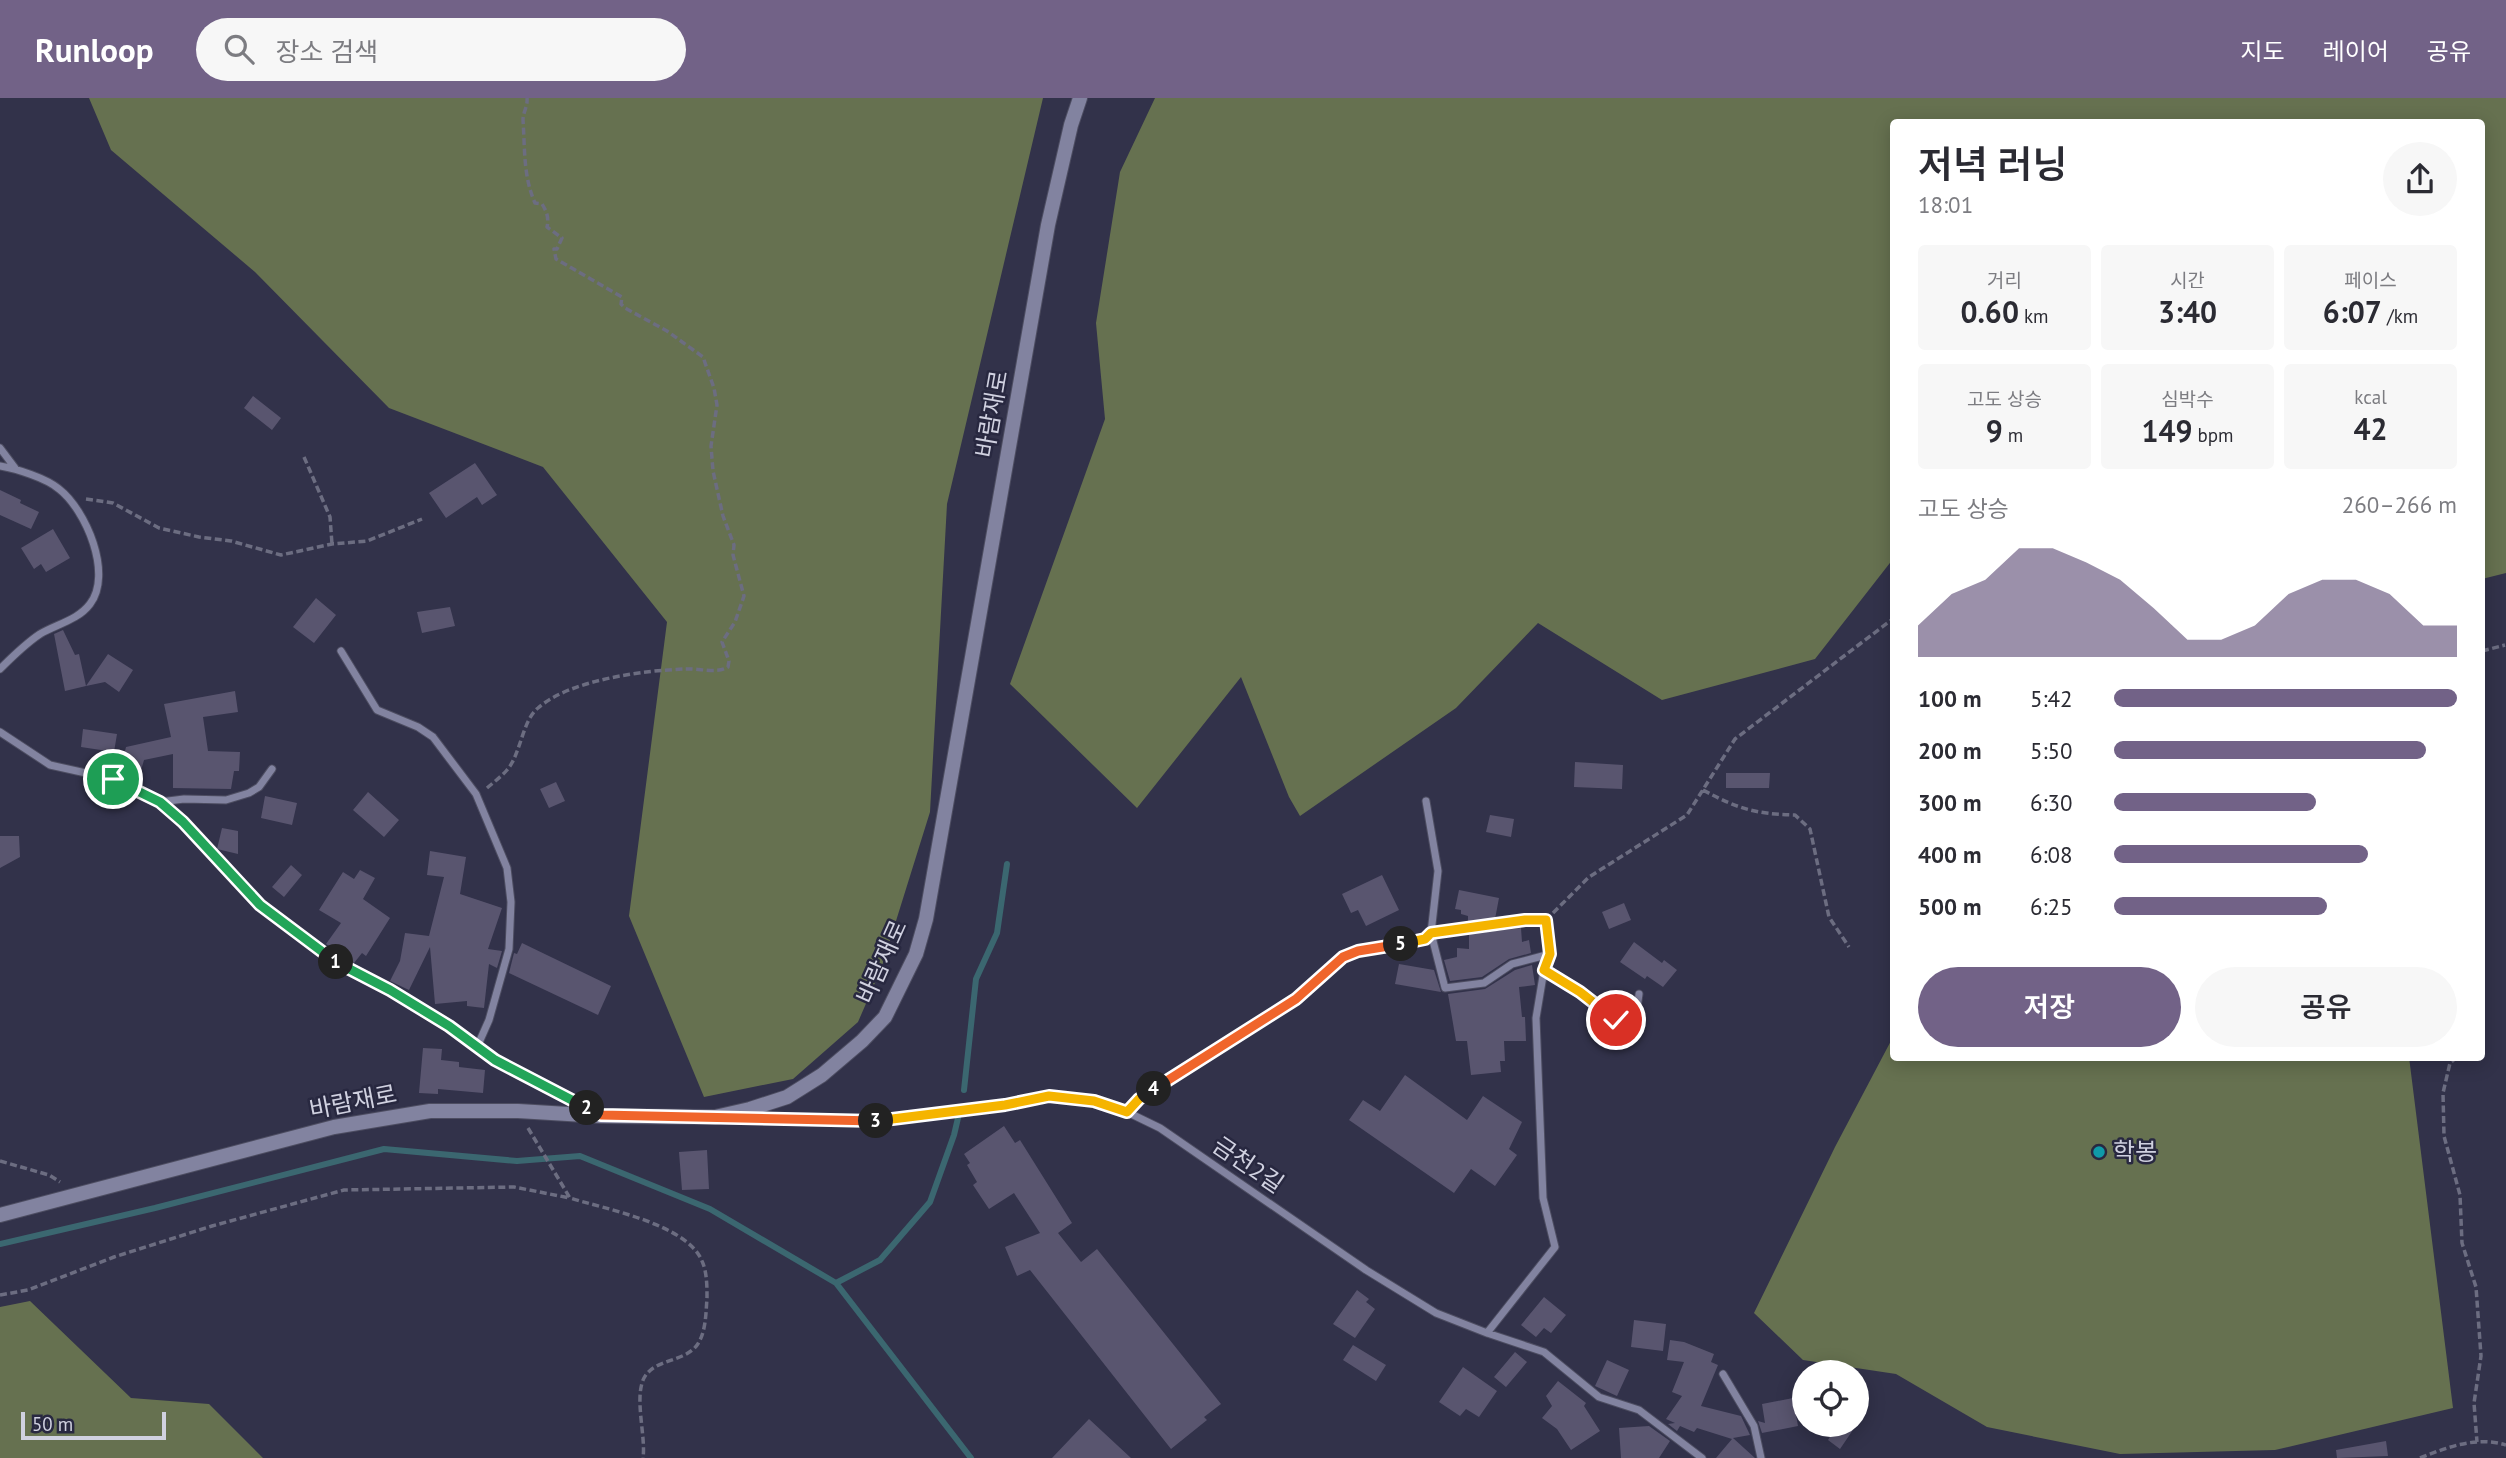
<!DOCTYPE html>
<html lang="ko">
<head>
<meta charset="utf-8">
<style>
	:root { --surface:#fff; --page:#f7f7f7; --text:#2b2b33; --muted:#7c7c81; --accent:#726287 }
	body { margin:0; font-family:"PT Sans","Noto Sans KR",sans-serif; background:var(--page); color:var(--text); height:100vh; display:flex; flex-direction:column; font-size:26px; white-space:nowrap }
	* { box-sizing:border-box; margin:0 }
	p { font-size:23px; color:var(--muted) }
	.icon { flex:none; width:38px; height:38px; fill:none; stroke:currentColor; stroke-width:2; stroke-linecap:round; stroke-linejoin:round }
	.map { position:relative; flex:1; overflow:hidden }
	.drawer { position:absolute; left:1890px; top:21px; width:595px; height:942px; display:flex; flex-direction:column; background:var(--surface); border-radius:7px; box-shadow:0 4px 18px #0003 }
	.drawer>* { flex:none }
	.fabs { position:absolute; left:1792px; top:1262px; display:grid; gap:14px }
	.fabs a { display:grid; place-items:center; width:77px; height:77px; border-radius:50%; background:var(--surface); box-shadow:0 4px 18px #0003; font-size:35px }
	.scale { position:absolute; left:21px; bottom:18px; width:145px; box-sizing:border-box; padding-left:7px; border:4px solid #d0d1e0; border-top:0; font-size:19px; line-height:24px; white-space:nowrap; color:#d0d1e0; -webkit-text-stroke:5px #282840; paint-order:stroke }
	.pin { position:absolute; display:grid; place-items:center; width:60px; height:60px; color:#fff; margin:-30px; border:4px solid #fff; border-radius:50%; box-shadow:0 2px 7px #0007 }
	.km { position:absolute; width:35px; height:35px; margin:-18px; border-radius:50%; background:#222; color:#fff; font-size:19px; line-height:35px; text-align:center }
	.round { display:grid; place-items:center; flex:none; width:74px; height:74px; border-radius:37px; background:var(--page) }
	.head { display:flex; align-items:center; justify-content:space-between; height:119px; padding:0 28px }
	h1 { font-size:38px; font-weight:600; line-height:52px }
	.figures { display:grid; grid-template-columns:repeat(3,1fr); gap:10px; height:119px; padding:7px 28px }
	.figures div { display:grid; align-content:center; border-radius:7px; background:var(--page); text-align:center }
	.figures b { font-size:30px; font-weight:600 }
	.figures small { font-size:19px; font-weight:400 }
	.figures p { font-size:19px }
	.chart { height:196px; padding:14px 28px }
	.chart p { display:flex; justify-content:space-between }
	.chart svg { width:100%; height:126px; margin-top:7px; fill:var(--accent); opacity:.7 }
	.cta { display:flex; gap:14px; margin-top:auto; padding:14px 28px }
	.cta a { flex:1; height:80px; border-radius:42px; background:var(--accent); color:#fff; font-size:28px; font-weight:600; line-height:80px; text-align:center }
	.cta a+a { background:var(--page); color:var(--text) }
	ul { padding:0 28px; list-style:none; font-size:23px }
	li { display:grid; grid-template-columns:112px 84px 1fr; align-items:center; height:52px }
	li i { height:18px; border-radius:9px; background:var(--accent) }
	header { display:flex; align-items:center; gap:42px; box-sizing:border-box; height:98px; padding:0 35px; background:var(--accent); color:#fff }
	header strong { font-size:33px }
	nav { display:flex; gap:38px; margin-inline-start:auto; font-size:24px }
	.search { width:490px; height:63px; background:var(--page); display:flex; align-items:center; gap:18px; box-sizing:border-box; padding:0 24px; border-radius:38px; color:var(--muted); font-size:26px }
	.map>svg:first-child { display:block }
	.forest { fill:#667150 }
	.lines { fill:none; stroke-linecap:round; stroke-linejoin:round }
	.stream { stroke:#3b6770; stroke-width:6 }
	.building { fill:#59556f }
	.street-casing { stroke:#4d4d61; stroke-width:9 }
	.secondary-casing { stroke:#4d4d61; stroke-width:16 }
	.path { stroke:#6c6d81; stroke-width:3.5; stroke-dasharray:7 3.5; stroke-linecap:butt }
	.street { stroke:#8283a0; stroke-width:7 }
	.secondary { stroke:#8283a0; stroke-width:14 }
	.split-1-casing { stroke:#fff; stroke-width:14 }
	.split-2-casing { stroke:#fff; stroke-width:14 }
	.split-3-casing { stroke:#fff; stroke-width:14 }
	.split-4-casing { stroke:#fff; stroke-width:14 }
	.split-5-casing { stroke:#fff; stroke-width:14 }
	.split-6-casing { stroke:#fff; stroke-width:14 }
	.split-1 { stroke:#22a559; stroke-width:9 }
	.split-2 { stroke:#22a559; stroke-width:9 }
	.split-3 { stroke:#f0652b; stroke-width:9 }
	.split-4 { stroke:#f5b400; stroke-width:9 }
	.split-5 { stroke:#f0652b; stroke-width:9 }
	.split-6 { stroke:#f5b400; stroke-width:9 }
	.culture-dot { fill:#0f9aa8; stroke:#282840; stroke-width:2.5 }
	.labels { text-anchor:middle; stroke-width:5; stroke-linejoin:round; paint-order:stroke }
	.street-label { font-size:24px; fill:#d0d1e0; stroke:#282840 }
	.poi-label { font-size:24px; fill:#d0d1e0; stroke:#282840; text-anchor:start }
</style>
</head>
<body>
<header>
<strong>Runloop</strong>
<div class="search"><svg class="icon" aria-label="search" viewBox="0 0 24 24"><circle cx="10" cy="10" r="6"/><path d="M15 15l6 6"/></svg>장소 검색</div>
<nav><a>지도</a><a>레이어</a><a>공유</a></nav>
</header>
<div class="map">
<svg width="2506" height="1360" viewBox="0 0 2506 1360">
	<rect width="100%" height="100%" fill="#32324a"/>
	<path class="forest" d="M89,0H1043L947,406L930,714L881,871L858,924L793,981L704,999L629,818L667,524L543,369L389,310L255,174L111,52Z
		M1155,0H2506V475L2482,481V24H1894L1893,461L1815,561L1662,602L1538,525L1456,610L1300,718L1289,699L1241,579L1137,710L1010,586L1105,321L1096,225L1120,74Z
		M1893,939L1894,959H2409L2453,1310L2275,1352L2120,1356L1987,1329L1896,1276L1803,1262L1754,1215L1835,1049Z
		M30,1203L131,1300L209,1306L263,1360H0V1209Z"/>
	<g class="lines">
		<path class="stream" d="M964,992L976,881L997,835L1007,766
			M0,1146L155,1110L384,1051L517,1063L580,1058L710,1111L836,1185L971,1360
			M836,1185L880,1162L930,1104L954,1037L958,1020"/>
	</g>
	<path class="building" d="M253,298L281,320L272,332L244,310Z
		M475,365L497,397L482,407L477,399L446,420L429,395Z
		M0,392L21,402L20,405L39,414L31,431L0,417Z
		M53,431L70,460L46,474L41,466L34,471L21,450Z
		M316,500L336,517L314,545L293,529Z
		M450,509L455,528L422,535L417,514Z
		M63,532L75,557L79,556L86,588L65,593L54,536Z
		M108,556L133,572L119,594L105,584L86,588Z
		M235,593L238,614L203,619L208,653L240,654L239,673H234L231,691L173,690V656L144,662L138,683L119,677L126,649L171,639L164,606Z
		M83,631L117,636L114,654L81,649Z
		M1575,664L1623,667L1622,691L1574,689Z
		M1726,675H1770L1769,690H1726Z
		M556,684L565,703L549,710L540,691Z
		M368,694L399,722L384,739L353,712Z
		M265,698L297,705L292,727L261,720Z
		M1490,717L1514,721L1511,739L1486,734Z
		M222,730L238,733V756L217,751Z
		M0,738H19L20,759L0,770Z
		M430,753L466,759L460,796L502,810L488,851L502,853L497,870L489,866L484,910L467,908V903L435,906L430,849L409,892L390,883L400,863L405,835L429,838L444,779L427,777Z
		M291,767L302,777L284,799L272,789Z
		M360,772L375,780L363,801L390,820L366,858L362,855L354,865L326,846L341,825L319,812L343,774L354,781Z
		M1382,777L1399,812L1366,828L1358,812L1351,815L1342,796Z
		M1459,792L1499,800L1495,821L1468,824V818L1461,816V812L1455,811Z
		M1624,805L1631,822L1609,831L1602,814Z
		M1521,830L1522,844L1529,842L1531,855L1509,861L1482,879L1450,883L1444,862L1457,859V850L1469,851V836Z
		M1634,844L1662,865L1664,862L1677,872L1663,889L1647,878L1645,881L1620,864Z
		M522,845L611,888L598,917L509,875L514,855L517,856Z
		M1399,866L1434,872L1441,894L1395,886Z
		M1532,867L1535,887L1519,889L1522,919H1525L1526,943H1504L1505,963H1500L1501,974L1471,977L1467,943H1456L1448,896L1485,891L1515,872Z
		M423,950L442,951L441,962L459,964V969L485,972L483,995L438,991V996L419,995Z
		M1405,977L1467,1022L1483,998L1522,1024L1509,1051L1517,1057L1495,1088L1471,1071L1454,1095L1349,1022L1363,1002L1380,1013Z
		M1004,1028L1015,1045L1020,1042L1072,1125L1058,1135L1081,1164L1097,1151L1221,1306L1204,1319L1207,1322L1171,1351L1030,1172L1017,1178L1005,1149L1040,1135L1014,1095L989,1111L973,1087L977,1084L967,1067L970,1065L964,1056Z
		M707,1052L709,1091L682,1092L679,1054Z
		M1357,1192L1369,1201L1366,1204L1375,1211L1355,1240L1333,1226Z
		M1544,1199L1566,1217L1551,1235L1544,1230L1536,1239L1521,1227Z
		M1634,1222L1666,1226L1663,1253L1631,1249Z
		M1670,1242L1684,1244L1714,1256L1711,1264L1718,1267L1701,1308L1741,1318L1750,1337L1733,1340L1755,1360H1716L1732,1341L1697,1330L1694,1334L1680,1328L1677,1333L1668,1326L1675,1325L1666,1321L1682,1298L1672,1294L1684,1264L1667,1262Z
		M1353,1247L1386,1267L1376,1283L1343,1262Z
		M1515,1254L1527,1264L1506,1289L1494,1279Z
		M1607,1262L1629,1272L1617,1298L1595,1288Z
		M1463,1269L1497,1293L1479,1319L1466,1311L1460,1318L1439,1304Z
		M1558,1283L1586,1305L1584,1308L1600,1333L1571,1352L1557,1331L1542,1320L1552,1308L1546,1298Z
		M1793,1300L1798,1328L1762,1335L1758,1323L1765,1325L1762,1306Z
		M1089,1321L1131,1360H1052Z
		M1816,1326H1857L1840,1351L1828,1342L1831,1337Z
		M1649,1328L1670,1343L1659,1360H1621L1619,1330Z
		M2386,1343L2388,1358L2337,1360L2336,1352Z"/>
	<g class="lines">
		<defs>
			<path id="street" d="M0,350L15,370
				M0,368C17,371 46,380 59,391C86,412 113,476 90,506C78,522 57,526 40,536C25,546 13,558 0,571
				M341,553L377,612L418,629L433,639L476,696L507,770L511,804L509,851L489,922L477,949
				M0,634L50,667L113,681L160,704L183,724L260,808L310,847L344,870L390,892L449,927L495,962L596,1015
				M1426,703L1438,773L1431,835L1445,890L1484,885L1512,866L1550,856
				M160,704L184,701L226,702L249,695L259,689L272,671
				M1544,872L1580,894L1616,922L1636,918L1639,896
				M1127,1014L1139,1001L1296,901L1343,859L1358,853L1425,841L1431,835L1525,823H1546L1550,856L1544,872L1536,920L1543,1100L1555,1149L1487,1235
				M733,1020L888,1023L1005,1007L1049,998L1094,1003L1127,1014L1160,1030L1366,1172L1436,1215L1487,1235L1544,1254L1599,1299L1639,1312L1702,1360
				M1723,1276L1754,1328L1761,1360"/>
			<path id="secondary" d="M0,1117L334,1029L430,1013H518L601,1018L715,1019L750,1011L787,999L822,977L862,943L885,919L916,856L926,821L1048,127L1071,27L1080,0"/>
		</defs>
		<use href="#street" class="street-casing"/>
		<use href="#secondary" class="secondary-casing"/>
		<path class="path" d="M304,359L330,419L332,446
			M86,401L113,405L159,430L199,439L231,443L281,457L332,446L367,443L422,421
			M2482,553L2505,547
			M487,690C494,684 502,678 507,672C521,656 522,623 538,610C569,582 645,572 686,571C699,570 717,576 728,569L729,563L722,544L735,524L744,498L733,457L734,447L723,418L713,373L711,348L717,307L714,290L703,259L667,233L625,210L621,206L622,199L556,161L554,151H557L562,140L547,129C549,120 547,114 542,106L535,105C523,78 525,50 523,22C523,14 528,8 527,0
			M1703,692C1738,711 1756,716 1795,717L1810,731L1829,819L1849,849
			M1553,815L1589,779L1687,717L1735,641L1894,520
			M2457,959L2450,965L2443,995L2444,1038L2460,1097L2462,1145L2476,1189L2481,1258L2474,1305L2477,1344
			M528,1030L570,1100C605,1111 687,1126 702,1163C707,1174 707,1188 707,1200C706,1213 706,1230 700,1242C690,1265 655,1259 644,1280C634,1300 646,1338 643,1360
			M0,1063L49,1077L60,1084
			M0,1197L28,1192L114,1159L212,1128L344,1092L514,1089L570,1100
			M2420,1360C2448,1349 2476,1338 2506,1347"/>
		<use href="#street" class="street"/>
		<use href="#secondary" class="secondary"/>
	</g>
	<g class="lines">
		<defs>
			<path id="split-1" d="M113,681L160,704L183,724L260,807L336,864"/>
			<path id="split-2" d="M336,864L390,892L449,928L495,962L587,1010"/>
			<path id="split-3" d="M587,1010L601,1017L876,1023"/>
			<path id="split-4" d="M876,1023L1005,1007L1049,998L1094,1003L1127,1014L1139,1001L1154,991"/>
			<path id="split-5" d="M1154,991L1296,901L1343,859L1358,853L1401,846"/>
			<path id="split-6" d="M1401,846L1425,841L1431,835L1525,822H1546L1550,856L1544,872L1580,894L1616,922"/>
		</defs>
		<use href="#split-1" class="split-1-casing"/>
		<use href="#split-2" class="split-2-casing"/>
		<use href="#split-3" class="split-3-casing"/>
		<use href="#split-4" class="split-4-casing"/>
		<use href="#split-5" class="split-5-casing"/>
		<use href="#split-6" class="split-6-casing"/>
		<use href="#split-1" class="split-1"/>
		<use href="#split-2" class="split-2"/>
		<use href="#split-3" class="split-3"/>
		<use href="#split-4" class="split-4"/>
		<use href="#split-5" class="split-5"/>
		<use href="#split-6" class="split-6"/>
	</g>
	<circle class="culture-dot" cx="2099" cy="1054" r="7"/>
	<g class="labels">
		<g class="street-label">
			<text transform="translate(992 316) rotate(-80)" y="8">바람재로</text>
			<text transform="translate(882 864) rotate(-66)" y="8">바람재로</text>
			<text transform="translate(353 1004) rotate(-11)" y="8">바람재로</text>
			<text transform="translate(1248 1067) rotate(34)" y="8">금천2길</text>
		</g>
		<g class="poi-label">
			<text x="2113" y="1062">학봉</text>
		</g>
	</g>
</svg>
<div class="fabs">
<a><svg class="icon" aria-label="locate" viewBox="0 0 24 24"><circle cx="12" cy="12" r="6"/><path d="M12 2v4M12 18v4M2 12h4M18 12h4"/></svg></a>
</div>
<div class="scale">50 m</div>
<div class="pin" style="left:113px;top:681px;background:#1e9e55"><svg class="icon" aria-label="arrive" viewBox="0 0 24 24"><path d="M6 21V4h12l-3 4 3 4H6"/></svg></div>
<div class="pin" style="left:1616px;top:922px;background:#d93025"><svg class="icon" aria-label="check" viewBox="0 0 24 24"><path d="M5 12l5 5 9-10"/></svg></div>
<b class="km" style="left:336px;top:864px">1</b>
<b class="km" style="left:587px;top:1010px">2</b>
<b class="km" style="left:876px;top:1023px">3</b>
<b class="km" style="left:1154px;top:991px">4</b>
<b class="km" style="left:1401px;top:846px">5</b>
<section class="drawer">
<div class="head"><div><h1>저녁 러닝</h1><p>18:01</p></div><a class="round"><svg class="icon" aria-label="share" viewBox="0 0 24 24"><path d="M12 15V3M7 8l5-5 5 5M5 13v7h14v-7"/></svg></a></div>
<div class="figures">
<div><p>거리</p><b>0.60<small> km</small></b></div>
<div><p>시간</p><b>3:40</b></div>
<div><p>페이스</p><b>6:07<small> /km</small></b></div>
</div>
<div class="figures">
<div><p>고도 상승</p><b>9<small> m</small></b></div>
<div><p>심박수</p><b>149<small> bpm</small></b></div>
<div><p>kcal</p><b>42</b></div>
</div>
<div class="chart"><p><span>고도 상승</span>260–266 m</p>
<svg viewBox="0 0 160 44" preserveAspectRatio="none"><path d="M0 44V33L10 22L20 17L30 6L40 6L50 11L60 17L70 27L80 38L90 38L100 33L110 22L120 17L130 17L140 22L150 33L160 33V44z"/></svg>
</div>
<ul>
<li><b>100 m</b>5:42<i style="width:100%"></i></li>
<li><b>200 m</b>5:50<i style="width:91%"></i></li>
<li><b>300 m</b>6:30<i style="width:59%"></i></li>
<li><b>400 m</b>6:08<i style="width:74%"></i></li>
<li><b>500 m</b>6:25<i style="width:62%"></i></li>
</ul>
<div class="cta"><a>저장</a><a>공유</a></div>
</section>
</div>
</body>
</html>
